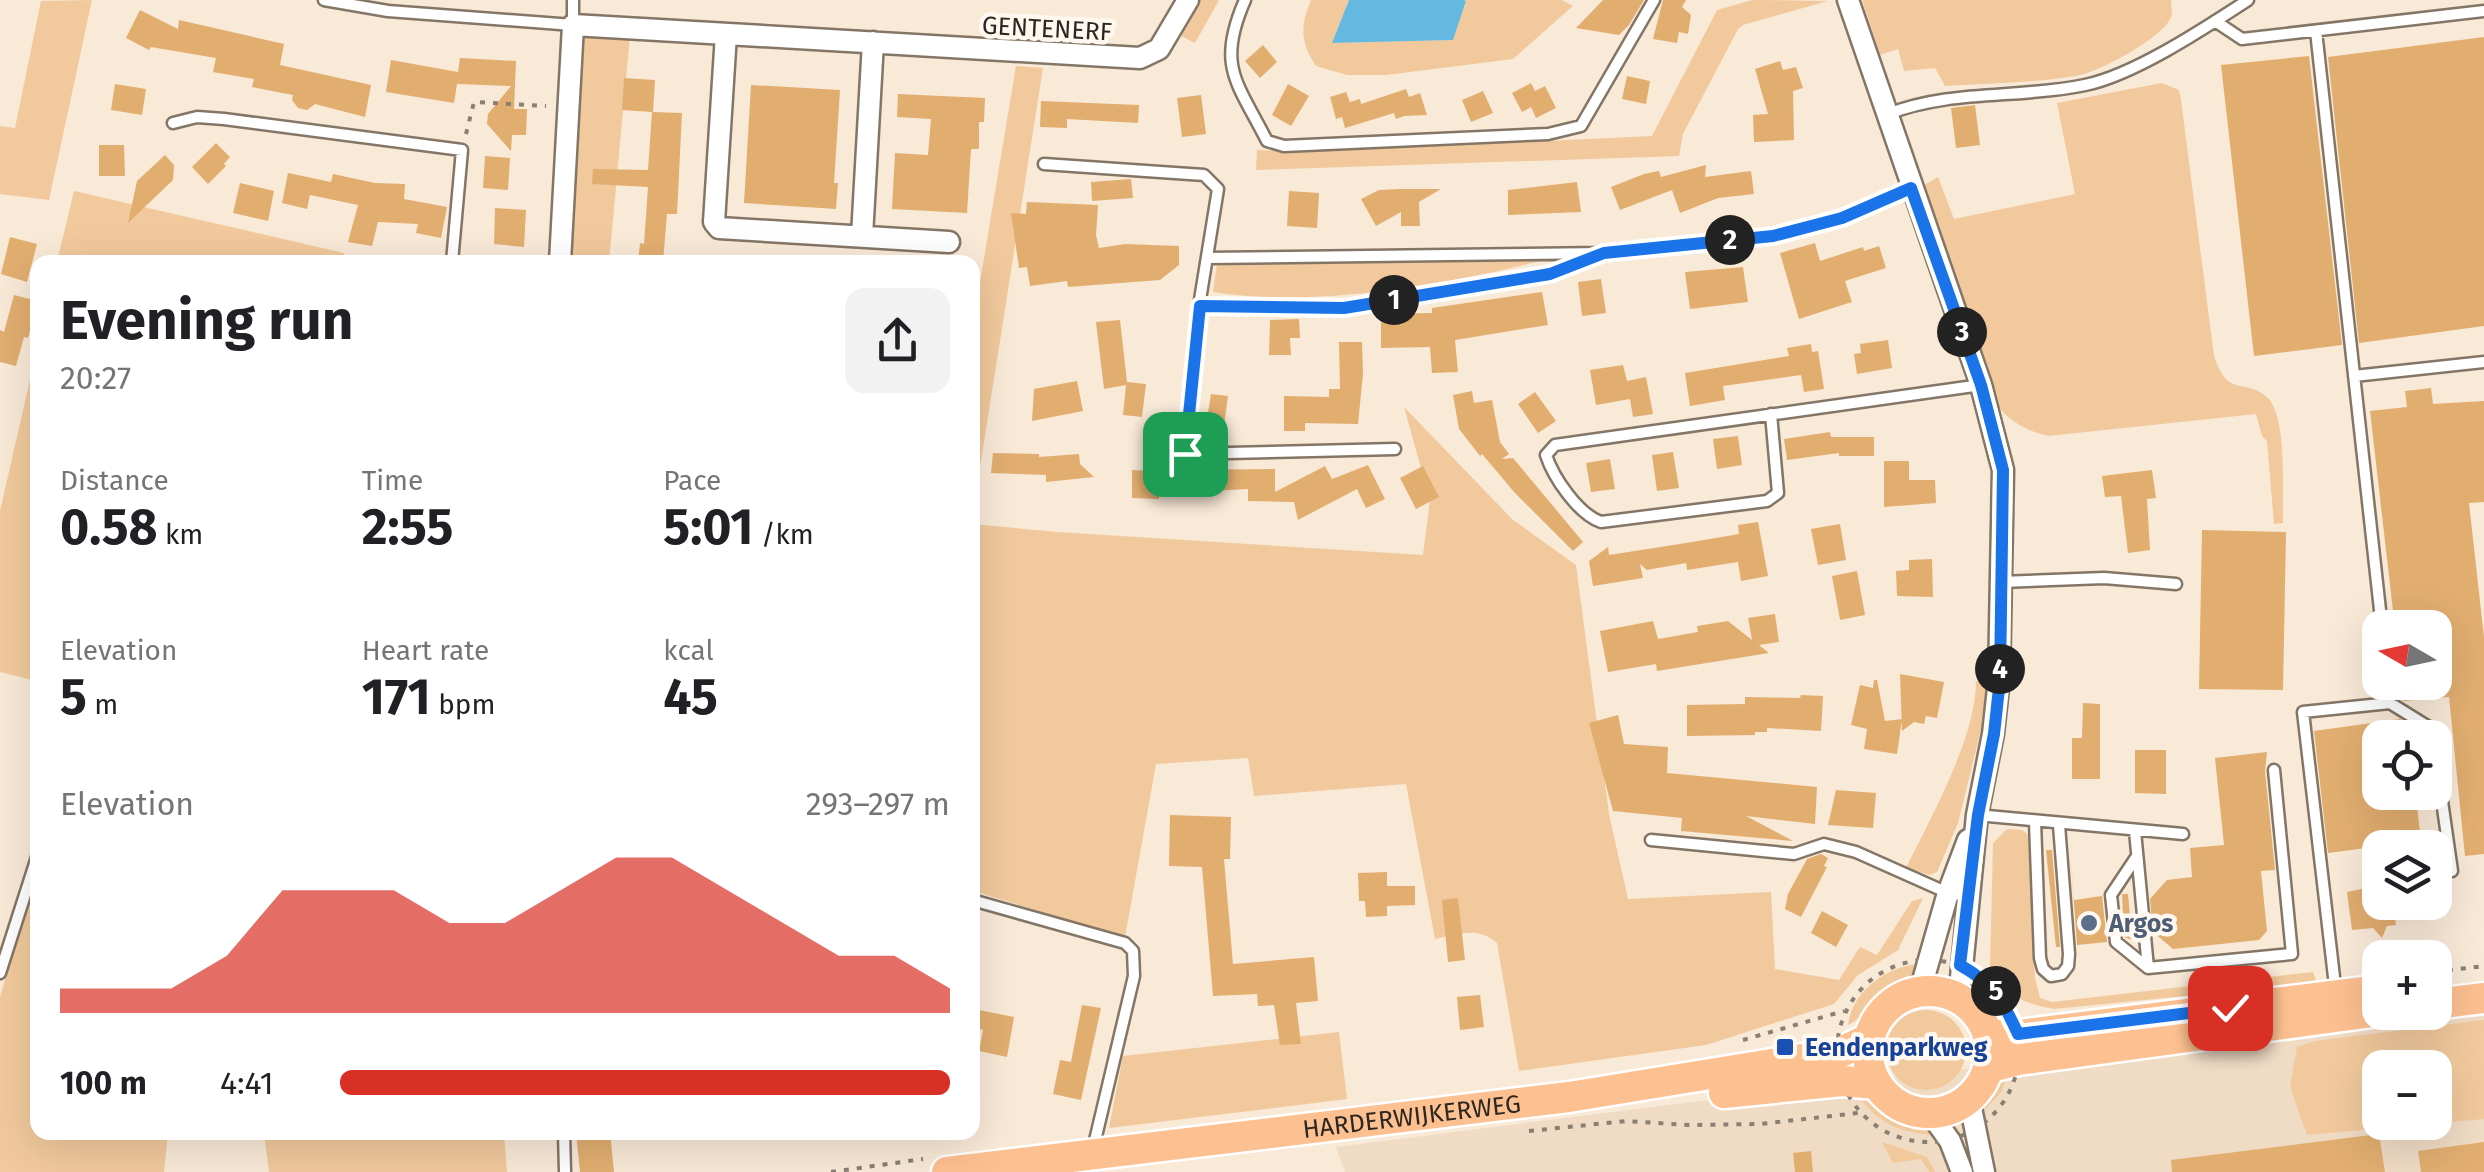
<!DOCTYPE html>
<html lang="en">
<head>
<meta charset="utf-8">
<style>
	:root { --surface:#fff; --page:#f2f2f2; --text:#202124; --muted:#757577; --accent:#d93025 }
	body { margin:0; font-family:"Fira Sans",sans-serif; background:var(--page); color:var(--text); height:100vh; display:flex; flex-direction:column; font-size:38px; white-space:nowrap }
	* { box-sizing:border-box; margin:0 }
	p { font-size:32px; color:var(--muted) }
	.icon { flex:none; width:55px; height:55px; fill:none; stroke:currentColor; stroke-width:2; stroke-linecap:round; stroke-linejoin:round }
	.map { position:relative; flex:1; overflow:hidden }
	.panel { position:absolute; left:30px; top:255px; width:950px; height:885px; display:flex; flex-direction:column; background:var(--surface); border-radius:20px; box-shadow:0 10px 40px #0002 }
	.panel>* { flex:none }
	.needle { width:65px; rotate:279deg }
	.tools { position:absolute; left:2362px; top:610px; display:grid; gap:20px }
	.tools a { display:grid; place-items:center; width:90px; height:90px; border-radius:20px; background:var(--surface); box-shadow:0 10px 40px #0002; font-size:50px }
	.pin { position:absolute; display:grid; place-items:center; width:85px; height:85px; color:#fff; margin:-42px; border-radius:20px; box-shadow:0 5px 15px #0006 }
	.km { position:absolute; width:50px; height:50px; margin:-25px; border-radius:50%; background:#222; color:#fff; font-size:28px; line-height:50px; text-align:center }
	.round { display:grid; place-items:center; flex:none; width:105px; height:105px; border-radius:20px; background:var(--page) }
	.overview { display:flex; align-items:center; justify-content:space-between; height:170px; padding:0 30px }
	h1 { font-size:55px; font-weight:700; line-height:75px }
	.metrics { display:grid; grid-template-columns:repeat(3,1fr); gap:15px; height:170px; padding:10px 30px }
	.metrics div { display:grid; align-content:center }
	.metrics b { font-size:50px; font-weight:700 }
	.metrics small { font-size:28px; font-weight:400 }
	.metrics p { font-size:28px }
	.chart { height:280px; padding:20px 30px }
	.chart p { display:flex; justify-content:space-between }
	.chart svg { width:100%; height:180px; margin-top:10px; fill:var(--accent); opacity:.7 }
	ul { padding:0 30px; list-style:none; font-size:32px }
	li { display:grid; grid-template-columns:160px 120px 1fr; align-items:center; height:75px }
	li i { height:25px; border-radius:12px; background:var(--accent) }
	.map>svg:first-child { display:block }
	.built { fill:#f0dbc4; fill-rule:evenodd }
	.green { fill:#f1c99c; fill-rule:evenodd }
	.water { fill:#65b9e1 }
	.building { fill:#e2ae70 }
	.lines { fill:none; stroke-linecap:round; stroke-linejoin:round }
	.service-casing { stroke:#847666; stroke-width:15 }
	.minor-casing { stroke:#847666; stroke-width:25 }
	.primary-casing { stroke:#fff; stroke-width:35 }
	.path { stroke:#897f73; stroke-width:4; stroke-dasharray:5 8; stroke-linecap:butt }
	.service { stroke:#fff; stroke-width:10 }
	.minor { stroke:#fff; stroke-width:20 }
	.primary { stroke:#fdc091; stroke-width:30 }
	.route-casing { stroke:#fff; stroke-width:20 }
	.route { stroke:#1a73e8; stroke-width:12 }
	.service-dot { fill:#5c6f8a; stroke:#fff8f1; stroke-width:4 }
	.transit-dot { fill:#1a4fb4; stroke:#fff8f1; stroke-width:4 }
	.labels { text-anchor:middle; stroke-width:9; stroke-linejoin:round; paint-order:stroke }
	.street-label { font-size:25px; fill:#2d2721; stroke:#fff8f1 }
	.service-label { font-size:25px; font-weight:bold; fill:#4e5e75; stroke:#fff8f1; text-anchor:start }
	.transit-label { font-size:25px; font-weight:bold; fill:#164399; stroke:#fff8f1; text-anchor:start }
</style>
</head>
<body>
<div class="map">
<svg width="2484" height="1172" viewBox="0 0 2484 1172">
	<rect width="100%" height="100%" fill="#f9e9d7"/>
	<path class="built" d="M2484,1008V1172H1345L1336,1147L1795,1089ZM2380,1068H2435V1122H2380Z"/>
	<path class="green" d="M92,0L49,200L0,194V126L15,128L41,1Z
		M1198,0H1219L1195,43L1177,34Z
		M1311,0H1349L1332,43L1452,40L1466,2L1463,0H1562L1573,6L1513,59L1386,75H1347L1316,66C1300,42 1300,26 1311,0Z
		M1752,0L1828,1L1743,25L1738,29L1683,134L1679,156L1256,170L1257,150L1305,152L1652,136L1717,10Z
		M1862,0H2171C2171,4 2172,12 2172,15C2166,37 2097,73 2076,76C2033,83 1988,83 1945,86L1935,68L1904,71L1898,49L1880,55Z
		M584,32L630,36L609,262H568Z
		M1016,66L1043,68L973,512V324Z
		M2162,83L2179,90L2181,100L2214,356C2229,400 2244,377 2267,397C2288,416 2282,495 2283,523L2274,524L2267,441L2262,436L2256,414L2048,436C2027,431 2009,421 1996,404L1921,187L1938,177L1954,219L2075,194L2057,103Z
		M74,191L344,253L342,262H57Z
		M1218,256H1559C1459,283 1315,309 1213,292Z
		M37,349V681L0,672V511Z
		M1404,407L1512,519L1576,565L1609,814L1628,899L1771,892L1775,969L1839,980L1860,947L1877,955L1912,901L1923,898L1898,950L1858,975L1834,1004L1706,1045L1519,1071L1497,943C1480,926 1456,934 1435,939L1406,784L1254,796L1248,758L1156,764L1125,937L973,891L972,524L1057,532L1423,555L1430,500Z
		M1976,681L1987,682L1988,701L1958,823L1937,872L1930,875L1906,868C1931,817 1976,738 1976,681Z
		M2007,829L2022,830L2028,835L2035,978L2040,998L2052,1002L2313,972L2317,983L2054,1009C2024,1004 2005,995 1990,968L1993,843Z
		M37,883L38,1132L168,1133L164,1172H0V997L29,897Z
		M1916,964L1920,968C1910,980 1862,1019 1848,1025C1852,992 1885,968 1916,964Z
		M1970,977L1987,988L2008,1025C1986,1017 1971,1001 1970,977Z
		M1886 1050a40 40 0 1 1 80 0a40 40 0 1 1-80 0Z
		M2484,1020V1119L2307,1135L2290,1087L2297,1047L2315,1041ZM2380,1068H2435V1122H2380Z
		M1339,1032L1347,1099L1109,1128L1123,1056Z
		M2010,1070L2001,1092L1979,1116C1981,1092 1989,1080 2010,1070Z
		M1858,1096C1876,1099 1925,1119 1933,1135C1899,1132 1879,1124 1858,1096Z
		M264,1133H504L507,1172H269Z
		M1882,1142L1927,1157L1935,1172H1929L1921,1159L1893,1163Z"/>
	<path class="water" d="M1349,0H1463L1466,1L1453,40L1332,43Z"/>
	<path class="building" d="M1603,0H1644L1629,25L1619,35L1576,28Z
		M1663,0H1686L1682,7L1691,15L1688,34L1679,32L1677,43L1653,39Z
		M140,10L178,29L179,20L284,44L280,65L371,85L365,117L315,104L307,110L298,108L292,100L293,95L252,87L254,79L213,72L216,58L151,47L149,50L126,38Z
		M2484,37V326L2359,343L2328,57Z
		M1263,45L1277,62L1260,78L1245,61Z
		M2309,56L2342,345L2254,356L2221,65Z
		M460,58L516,61L514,109H527L526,135H512L511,151L487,124L488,114L511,86L457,84L454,103L386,92L391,60L458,72Z
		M1780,61L1783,70L1796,67L1803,88L1793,91L1794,140L1754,142L1753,115L1768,114L1755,69Z
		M1627,76L1650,81L1646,104L1622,99Z
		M624,78L655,80L653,112L682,113L677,214H667L663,262H638L640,243L644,244L648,187L592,184L593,169L648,170L652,112L622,110Z
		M1531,83L1535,91L1545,86L1556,108L1536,118L1531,107L1522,112L1512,93Z
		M115,84L146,89L142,115L111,110Z
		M1288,84L1309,96L1291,126L1272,115Z
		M751,85L840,90L834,183H838L836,209L744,203Z
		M1406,89L1409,97L1420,93L1427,115L1404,116L1396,119L1394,113L1345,128L1342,117L1336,119L1330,97L1346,92L1350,102L1360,99L1361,104Z
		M1483,91L1493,113L1471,122L1462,100Z
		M898,94L985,98L984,122H979V149H971L967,213L892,209L895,153L928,155L931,119L897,117Z
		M1201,95L1206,134L1182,137L1177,98Z
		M1041,101L1139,105L1138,123L1067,119V128L1040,127Z
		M1975,105L1980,145L1956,148L1951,108Z
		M216,143L230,157L224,164L226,166L208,184L192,167Z
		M99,145H124L125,176H99Z
		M165,155L174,165L173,180L128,223L137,181Z
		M485,156L510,158L508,190L483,188Z
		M1706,165L1705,177L1751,171L1754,194L1718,198L1680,213L1672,190L1620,210L1611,187L1644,174L1659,171L1661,177Z
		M288,173L331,182L333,174L375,183L405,184L404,199L447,207L441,238L416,233L418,224L378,222L372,246L348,242L358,205L310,195L307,209L282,203Z
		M1131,179L1133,198L1092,201L1091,182Z
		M1577,182L1581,212L1508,215V190Z
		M240,183L274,191L268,221L233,213Z
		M1401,189H1441L1419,202L1420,226H1401V212L1376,226L1361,199L1379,190Z
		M1289,191L1319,193L1317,228L1287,226Z
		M1027,202L1098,205L1096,235L1099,248L1125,244L1179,246V265L1160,280L1068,287L1067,281L1030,286L1027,267L1019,268L1011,213L1026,214Z
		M495,208L526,210L524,247L494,244Z
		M10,237L37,244L27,282L1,274Z
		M1815,243L1820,261L1863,247L1864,251L1879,246L1886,268L1845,281L1852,302L1799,319L1780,253Z
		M1743,267L1748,302L1690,309L1685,272Z
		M1601,279L1606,313L1582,316L1578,282Z
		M1542,292L1548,325L1455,340L1458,372L1432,373L1430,347L1381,348V314L1432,313V308Z
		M14,295L38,301L28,338L24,337L16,366L0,362V330L4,332Z
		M1299,319L1300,338H1290L1291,355H1269L1270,320Z
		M1120,320L1127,382L1146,384L1142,417L1123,415L1126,385L1104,389L1096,322Z
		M1888,340L1892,368L1857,374L1854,354L1861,353L1860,344Z
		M1339,342H1362L1363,374L1358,424L1305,423V431H1284V396L1329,397V389H1340Z
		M1811,344L1812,352L1818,351L1824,389L1804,392L1801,375L1723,386L1725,400L1690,406L1685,373L1789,356L1787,348Z
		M1623,365L1627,381L1646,377L1653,414L1633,417L1630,399L1596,405L1590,370Z
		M1077,381L1083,411L1032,421L1034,389Z
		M2431,388L2433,404L2484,401V502L2469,503L2484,637V854L2465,856L2449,697L2403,701L2401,682H2435V628H2395L2370,411L2407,407L2405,391Z
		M1472,391L1474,403L1492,400L1500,442L1509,454L1502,459L1513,458L1583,542L1573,551L1515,493L1482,454L1480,456L1459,429L1453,395Z
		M1535,392L1556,421L1538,433L1518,404Z
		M1211,394L1228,396L1222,440L1204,437Z
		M1830,432L1831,437H1874V456H1839V453L1787,460L1784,439Z
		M1738,436L1742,465L1717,469L1713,439Z
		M1673,452L1679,488L1657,491L1652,455Z
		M993,453L1039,454V457L1079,454L1080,464L1094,477L1046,482V475L991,473Z
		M1610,459L1615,489L1591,492L1586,463Z
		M1884,461H1909V480H1935L1936,503L1884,507Z
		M1368,465L1385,499L1366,508L1357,489L1298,520L1294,502L1248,501V489L1159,494V499L1132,498V470L1153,471L1152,475H1187V470L1275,469V492L1325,466L1332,479Z
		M1423,466L1439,497L1416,509L1400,478Z
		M2152,470L2156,498L2147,499L2150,550L2128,553L2121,496L2105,497L2102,476Z
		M1758,522L1768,576L1741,581L1738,562L1687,570L1686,563L1647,570L1640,564L1643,578L1593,586L1589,561L1608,547L1609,555L1686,543L1739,534L1738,525Z
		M1840,524L1846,560L1818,565L1811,529Z
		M2202,530L2286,532L2283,690L2199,689Z
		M1932,559L1933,597L1897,596L1896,571L1909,570V560Z
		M1857,571L1865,615L1840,620L1832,576Z
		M1775,614L1779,642L1759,645L1769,653L1657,671L1656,664L1608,672L1600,631L1653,621L1658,639L1698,632L1697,626L1728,621L1752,640L1748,618Z
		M1900,674L1944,682L1937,718L1926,716L1924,724L1914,722L1902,731Z
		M1874,680H1877L1885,721L1902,719L1897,754L1864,749L1867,729L1851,725L1860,685L1873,688Z
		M1801,695L1823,696L1821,731L1767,728V732H1755V735L1687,736V705L1745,704V697L1800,698Z
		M2083,703L2100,704V779H2072V738H2082Z
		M1618,715L1624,744L1668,747L1667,773L1817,787L1815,824L1746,816L1793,841L1681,831L1682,818L1613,811L1589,723Z
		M2400,719L2406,723L2408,738H2380V792H2409L2411,806H2417L2421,841L2328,853L2314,731Z
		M2135,750H2166V794L2135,793Z
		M2267,752L2265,771L2275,870L2261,871L2267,931L2259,940L2173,949L2153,932L2150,899L2167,880L2192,877L2190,848L2224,845L2215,758Z
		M1836,790L1876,793L1873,828L1828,825Z
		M1170,815L1231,817L1230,859H1224L1233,964L1314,957L1318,1001L1296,1003L1301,1044L1280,1045L1274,1005L1258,1006L1257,994L1213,996L1202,867L1169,866Z
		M2070,848L2074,900L2102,896L2107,942L2077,945Z
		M2046,850H2052L2060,947H2056Z
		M1821,854L1828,858L1824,866L1827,867L1801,917L1785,909L1788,894L1807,859Z
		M1387,872V886H1415V905L1387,906V916L1366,917L1365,901H1359L1358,873Z
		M2380,885V902H2385L2386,908L2394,907L2396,925L2387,926L2382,938L2373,928L2352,930L2347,892Z
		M2122,894H2128L2132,940L2124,937Z
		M1458,898L1465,960L1448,962L1442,900Z
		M1822,911L1848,925L1836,947L1811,933Z
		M1480,995L1484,1027L1460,1030L1457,997Z
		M1082,1005L1101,1008L1081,1100L1053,1094L1060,1060L1071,1062Z
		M979,1010L1014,1017L1007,1057L979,1051L983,1030L976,1028Z
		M576,1132H610L614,1172H580Z
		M2379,1134L2385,1172H2172L2171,1160Z
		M2484,1142V1172H2421L2418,1151Z
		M1811,1151L1813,1172H1795L1793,1153Z"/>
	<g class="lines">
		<defs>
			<path id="service" d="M324,0L388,11L573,25V0
				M1245,0C1216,66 1237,82 1267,141L1284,146L1548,134L1581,126L1654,0
				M2215,21L2242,39L2484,11
				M2316,31L2382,628
				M1888,114C1952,89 2019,99 2085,85C2134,75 2205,28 2248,0
				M173,123L197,117L224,119L462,150L452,262
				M1044,164L1204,175L1218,189L1199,306L1185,454L1395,449
				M1207,258L1604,253L1773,236L1842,217L1911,188
				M1199,306L1345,308L1550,274L1598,255
				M2354,376L2484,362
				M1771,414L1778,493L1767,501L1601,522C1578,514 1553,477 1546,455L1555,445L1981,385
				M2001,582L2104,578L2176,584
				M2388,682L2390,703
				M2435,752L2452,871
				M1977,815L2183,834
				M2035,822L2040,958L2043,969L2051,976L2062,974L2068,966L2069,954L2059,825
				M2135,831L2148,968L2292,954L2274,770
				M1651,840L1794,854L1824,844L1856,852L1948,893L1969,896
				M2137,856L2111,895L2116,942L2148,968
				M972,900L1125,943L1133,951L1134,976L1093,1149
				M0,973L38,854
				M2336,994L2303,712L2390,703L2432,729L2433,738
				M564,1132L565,1172"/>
			<path id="minor" d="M1848,0L1981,385L2003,470L1999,679L1993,734L1977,815L1959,998
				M726,34L714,222L719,228L949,242
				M862,236L873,42
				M560,262L573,25L1140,58L1159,49L1188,0
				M1920,991L1948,893L1968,840
				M1969,1098L1984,1172
				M1930,1113L1950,1141L1962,1172"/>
			<g id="primary">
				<circle cx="1929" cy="1052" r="61"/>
				<path d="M2435,1004L2484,998"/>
				<path d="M1988,1035H2018L2380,990"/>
				<path d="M1988,1068L2018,1060L2380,1011"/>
				<path d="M1724,1093L1842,1081L1876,1084"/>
				<path id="s1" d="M947,1172L1569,1097L1839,1053L1868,1039"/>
			</g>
		</defs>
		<use href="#service" class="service-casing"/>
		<use href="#minor" class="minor-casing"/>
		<use href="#primary" class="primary-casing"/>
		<path class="path" d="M466,134L474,102L546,106
			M1837 1051a91 91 0 1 1 182 0a91 91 0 1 1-182 0Z
			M2435,972L2484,966
			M1743,1040L1844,1011
			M1529,1131L1626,1121L1689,1125L1760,1124L1858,1113
			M831,1172L923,1159"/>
		<use href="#service" class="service"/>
		<use href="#minor" class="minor"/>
		<use href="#primary" class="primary"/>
	</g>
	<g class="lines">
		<defs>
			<path id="route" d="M1185,454L1200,306L1344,308L1550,274L1604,253L1773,236L1842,218L1911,188L1981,385L2003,470L2000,679L1994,734L1978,815L1960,965C1995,985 2002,999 2018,1034L2230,1008"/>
		</defs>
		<use href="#route" class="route-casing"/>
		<use href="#route" class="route"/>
	</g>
	<circle class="service-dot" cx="2089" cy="923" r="10"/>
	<rect class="transit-dot" x="1775" y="1037" width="20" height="20" rx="5"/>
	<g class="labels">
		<g class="street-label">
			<text transform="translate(1047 28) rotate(3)" y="9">GENTENERF</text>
			<text dy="9" stroke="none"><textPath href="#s1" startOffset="468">HARDERWIJKERWEG</textPath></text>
		</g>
		<g class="service-label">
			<text x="2109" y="932">Argos</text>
		</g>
		<g class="transit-label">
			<text x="1805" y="1056">Eendenparkweg</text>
		</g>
	</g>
</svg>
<div class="tools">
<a><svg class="needle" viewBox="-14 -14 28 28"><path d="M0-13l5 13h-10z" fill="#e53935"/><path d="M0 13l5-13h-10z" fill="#757577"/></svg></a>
<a><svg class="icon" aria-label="locate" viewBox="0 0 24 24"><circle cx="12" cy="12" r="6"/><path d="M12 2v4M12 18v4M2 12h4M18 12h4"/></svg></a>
<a><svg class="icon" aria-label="layers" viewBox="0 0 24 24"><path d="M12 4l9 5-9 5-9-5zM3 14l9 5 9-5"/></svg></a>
<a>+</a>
<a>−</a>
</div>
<div class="pin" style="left:1185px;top:454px;background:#1e9e55"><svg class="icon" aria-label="arrive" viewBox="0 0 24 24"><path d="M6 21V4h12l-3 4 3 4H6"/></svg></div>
<div class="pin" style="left:2230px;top:1008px;background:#d93025"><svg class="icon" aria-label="check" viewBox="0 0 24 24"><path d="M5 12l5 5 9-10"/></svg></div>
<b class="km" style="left:1394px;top:300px">1</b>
<b class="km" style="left:1730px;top:240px">2</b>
<b class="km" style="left:1962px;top:332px">3</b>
<b class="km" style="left:2000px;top:669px">4</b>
<b class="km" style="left:1996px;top:991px">5</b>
<section class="panel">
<div class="overview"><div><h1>Evening run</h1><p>20:27</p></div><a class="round"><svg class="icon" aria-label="share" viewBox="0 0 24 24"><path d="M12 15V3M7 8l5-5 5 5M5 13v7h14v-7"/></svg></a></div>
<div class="metrics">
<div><p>Distance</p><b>0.58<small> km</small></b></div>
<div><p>Time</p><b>2:55</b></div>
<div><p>Pace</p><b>5:01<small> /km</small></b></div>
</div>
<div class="metrics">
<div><p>Elevation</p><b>5<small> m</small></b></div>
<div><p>Heart rate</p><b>171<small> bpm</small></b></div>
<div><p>kcal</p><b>45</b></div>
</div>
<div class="chart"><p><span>Elevation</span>293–297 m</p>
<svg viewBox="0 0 160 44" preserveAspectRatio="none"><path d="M0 44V38L10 38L20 38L30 30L40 14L50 14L60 14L70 22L80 22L90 14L100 6L110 6L120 14L130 22L140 30L150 30L160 38V44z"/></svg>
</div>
<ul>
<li><b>100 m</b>4:41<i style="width:100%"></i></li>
</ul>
</section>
</div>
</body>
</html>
